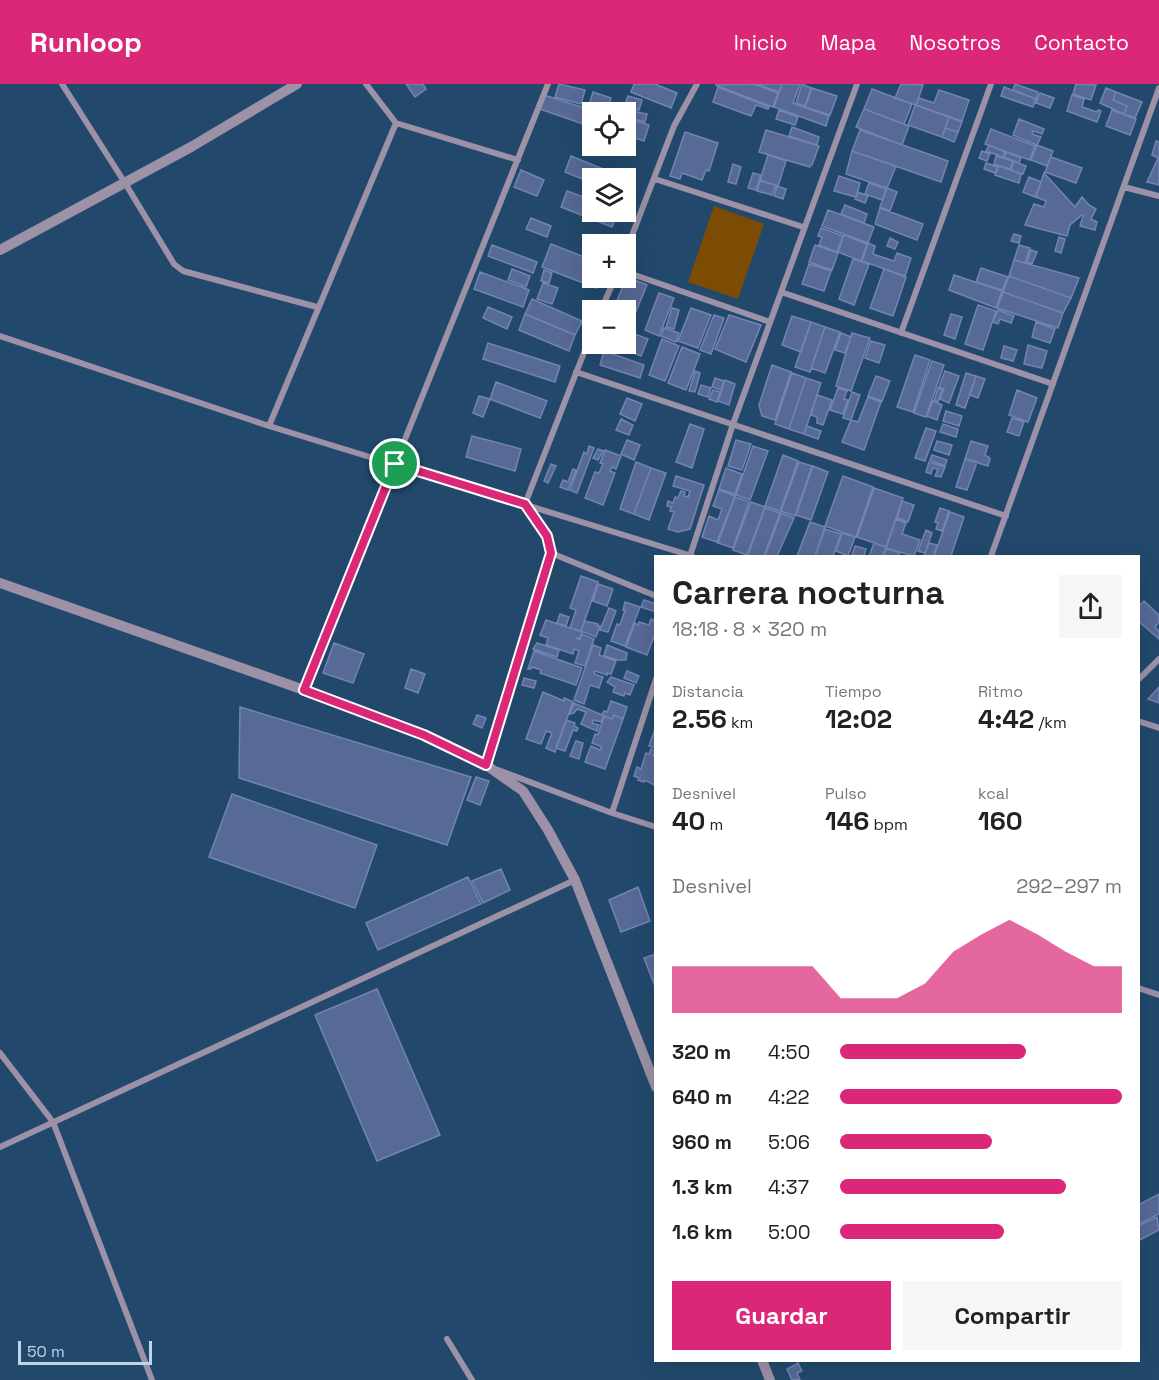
<!DOCTYPE html>
<html lang="es">
<head>
<meta charset="utf-8">
<style>
	:root { --surface:#fff; --page:#f6f6f6; --text:#222; --muted:#767676; --accent:#db2777 }
	body { margin:0; font-family:"Space Grotesk",sans-serif; background:var(--page); color:var(--text); height:100vh; display:flex; flex-direction:column; font-size:22px; white-space:nowrap }
	* { box-sizing:border-box; margin:0 }
	p { font-size:20px; color:var(--muted) }
	.icon { flex:none; width:33px; height:33px; fill:none; stroke:currentColor; stroke-width:2; stroke-linecap:round; stroke-linejoin:round }
	.map { position:relative; flex:1; overflow:hidden }
	.drawer { position:absolute; left:654px; top:471px; width:486px; height:807px; display:flex; flex-direction:column; background:var(--surface); border-radius:0px; box-shadow:0 6px 24px #0002 }
	.drawer>* { flex:none }
	.fabs { position:absolute; left:582px; top:18px; display:grid; gap:12px }
	.fabs a { display:grid; place-items:center; width:54px; height:54px; border-radius:0px; background:var(--surface); box-shadow:0 6px 24px #0002; font-size:30px }
	.scale { position:absolute; left:18px; bottom:15px; width:134px; box-sizing:border-box; padding-left:6px; border:3px solid #bfd5e9; border-top:0; font-size:16px; line-height:21px; white-space:nowrap; color:#bfd5e9; -webkit-text-stroke:4px #22496c; paint-order:stroke }
	.pin { position:absolute; display:grid; place-items:center; width:51px; height:51px; color:#fff; margin:-26px; border:3px solid #fff; border-radius:50%; box-shadow:0 2px 6px #0007 }
	.round { display:grid; place-items:center; flex:none; width:63px; height:63px; border-radius:0px; background:var(--page) }
	.head { display:flex; align-items:center; justify-content:space-between; height:102px; padding:0 18px }
	h1 { font-size:33px; font-weight:600; line-height:45px }
	.figures { display:grid; grid-template-columns:repeat(3,1fr); gap:9px; height:102px; padding:6px 18px }
	.figures div { display:grid; align-content:center }
	.figures b { font-size:26px; font-weight:600 }
	.figures small { font-size:16px; font-weight:400 }
	.figures p { font-size:16px }
	.chart { height:168px; padding:12px 18px }
	.chart p { display:flex; justify-content:space-between }
	.chart svg { width:100%; height:108px; margin-top:6px; fill:var(--accent); opacity:.7 }
	.button { display:flex; gap:12px; margin-top:auto; padding:12px 18px }
	.button a { flex:1; height:69px; border-radius:0px; background:var(--accent); color:#fff; font-size:24px; font-weight:600; line-height:69px; text-align:center }
	.button a+a { background:var(--page); color:var(--text) }
	ul { padding:0 18px; list-style:none; font-size:20px }
	li { display:grid; grid-template-columns:96px 72px 1fr; align-items:center; height:45px }
	li i { height:15px; border-radius:8px; background:var(--accent) }
	header { display:flex; align-items:center; gap:36px; box-sizing:border-box; height:84px; padding:0 30px; background:var(--accent); color:#fff }
	header strong { font-size:28px }
	nav { display:flex; gap:33px; margin-inline-start:auto; font-size:21px }
	.map>svg:first-child { display:block }
	.green { fill:#7c4b04 }
	.building { fill:#576995; stroke:#7284b2; stroke-width:1.5 }
	.lines { fill:none; stroke-linecap:round; stroke-linejoin:round }
	.minor { stroke:#9c91a6; stroke-width:6 }
	.tertiary { stroke:#9c91a6; stroke-width:10 }
	.route-casing { stroke:#fff; stroke-width:12 }
	.route { stroke:#db2777; stroke-width:8 }
</style>
</head>
<body>
<header>
<strong>Runloop</strong>
<nav><a>Inicio</a><a>Mapa</a><a>Nosotros</a><a>Contacto</a></nav>
</header>
<div class="map">
<svg width="1159" height="1296" viewBox="0 0 1159 1296">
	<rect width="100%" height="100%" fill="#22496c"/>
	<path class="green" d="M714,122L764,140L738,215L688,198Z"/>
	<path class="building" d="M406,0H423L426,5L415,13Z
		M559,0L585,6L581,20L555,13Z
		M634,0H655L677,9L671,24L631,8Z
		M754,0L778,9L773,23L715,1Z
		M756,0H782L779,8Z
		M782,0H800L793,19L829,32L826,42L774,23Z
		M802,0L811,4L805,22L796,19Z
		M901,0L923,1L916,21L895,14Z
		M1015,0L1038,8L1036,15L1013,6Z
		M1076,0L1096,1L1091,16L1073,10Z
		M718,3L769,23L768,25L756,21L751,32L713,18Z
		M1004,3L1036,15L1033,23L1001,12Z
		M812,4L837,12L830,31L805,23Z
		M1106,4L1116,8L1113,16L1127,22L1124,30L1100,19Z
		M872,5L912,20L904,40L864,25Z
		M939,6L969,16L962,37L916,21L919,14L934,19Z
		M593,8L611,14L607,26L589,21Z
		M1116,8L1142,18L1135,34L1124,30L1127,22L1113,16Z
		M1040,9L1054,14L1050,24L1036,19Z
		M544,11L591,26L586,41L540,25Z
		M1072,11L1084,15L1082,23L1097,28L1098,26L1101,27L1097,38L1067,27Z
		M628,12L642,16L639,26L631,24L628,32L626,31V28H622Z
		M915,21L949,33L942,53L908,41Z
		M864,25L909,42L902,61L856,43Z
		M779,26L798,33L795,41L776,35Z
		M1112,26L1136,35L1130,51L1106,42Z
		M632,27L647,30L645,38L630,34Z
		M949,33L962,38L958,48L945,44Z
		M626,34L649,41L644,57L626,51Z
		M1019,35L1044,45L1042,50L1033,47L1032,50L1041,53L1037,61L1013,51Z
		M792,43L819,53L817,61L789,52Z
		M945,44L958,48L954,58L942,53Z
		M991,45L1035,62L1030,76L985,60Z
		M766,46L819,62L812,81H810V83L759,68Z
		M860,46L948,77L941,98L852,67Z
		M685,48L718,59L709,87L706,86L702,96L682,89L680,95L670,92Z
		M1156,57L1159,58V101L1147,98L1158,74L1152,71Z
		M989,61L1005,68L1003,73L986,67Z
		M1037,61L1053,67L1047,82L1031,76Z
		M852,67L896,82L887,104L846,90Z
		M982,67L990,70L987,77L979,74Z
		M1006,68L1021,74L1019,79L1004,73Z
		M768,71L786,77L778,102L760,96Z
		M571,72L623,93V94H592V99L565,88Z
		M996,72L1013,77L1010,85L994,80Z
		M1051,73L1082,84L1076,99L1045,88Z
		M1014,77L1026,82L1023,90L1011,86Z
		M986,79L998,83L995,89L984,85Z
		M733,80L741,83L736,100L728,98Z
		M999,82L1021,90L1019,99L995,91Z
		M521,86L544,96L537,112L514,103Z
		M753,89L761,91L756,106L748,104Z
		M1044,89L1075,123L1082,113L1089,121L1096,125L1091,135L1097,138L1095,146L1080,142L1083,132L1082,131L1070,141L1067,152L1025,141L1034,120L1044,123L1046,117L1036,113Z
		M839,92L860,99L856,113L834,107Z
		M1029,93L1041,98L1035,113L1023,108Z
		M760,97L776,101L772,111L757,107Z
		M869,99L886,105L882,116L865,110Z
		M777,102L786,105L783,115L774,112Z
		M887,104L897,108L890,127L880,123Z
		M567,107L592,116V128H618L612,143L561,123Z
		M858,108L868,112L865,119L855,115Z
		M845,121L867,130L864,139L841,130Z
		M880,124L923,140L917,156L875,140Z
		M828,126L874,143L868,159L822,142Z
		M531,134L551,142L547,153L526,145Z
		M821,144L843,152L837,168L819,161L822,153L818,152Z
		M1014,150L1021,152L1019,159L1011,157Z
		M844,151L867,160L861,177L838,168Z
		M1059,153L1065,155L1061,169L1055,167Z
		M890,154L898,158L895,165L887,162Z
		M868,159L875,162L873,170L894,177L897,169L911,174L905,192L862,177Z
		M551,160L592,176V194H599L596,204L542,183Z
		M492,161L537,178L533,189L488,172Z
		M815,161L838,169L832,186L809,178Z
		M1019,161L1030,164L1025,179L1014,176Z
		M1031,166L1037,168L1032,180L1027,178Z
		M853,175L869,180L854,221L839,215Z
		M1014,176L1079,194L1071,214L1009,192Z
		M809,180L831,187L824,207L802,200Z
		M981,184L1008,193L1002,206L976,198Z
		M512,185L530,192L526,203L508,196Z
		M884,185L906,193L893,232L870,224Z
		M544,186L552,189L549,199L541,197Z
		M480,188L529,206L523,223L474,205Z
		M954,191L1002,207L996,224L949,206Z
		M1009,192L1071,214L1063,229L1003,208Z
		M627,193L647,201L630,242L626,240V226H613Z
		M543,199L558,204L552,220L537,215Z
		M1003,208L1063,229L1058,244L997,224Z
		M659,209L674,214L659,252L645,246Z
		M532,215L582,237L575,251L525,230Z
		M978,221L996,227L983,266L965,260Z
		M488,223L512,233L507,245L483,234Z
		M672,224L679,226L674,245L666,243Z
		M691,224L711,231L698,264L678,257Z
		M998,226L1014,232L1011,239L1000,235L998,240L993,238Z
		M525,230L575,251L569,267L519,246Z
		M951,230L962,233L955,255L944,251Z
		M714,231L724,234L711,270L700,266Z
		M729,231L761,241L746,278L715,265Z
		M792,232L811,238L801,268L782,261Z
		M811,238L825,243L810,288L795,283Z
		M1036,238L1055,245L1050,259L1032,253Z
		M825,243L840,248L825,289L811,284Z
		M664,244L679,249L676,258L661,252Z
		M626,247L648,255L641,272L611,260H626Z
		M841,249L851,253L845,269L835,266Z
		M852,249L870,254L851,307L836,302Z
		M662,255L679,262L665,297L649,291Z
		M871,257L885,261L879,279L865,274Z
		M488,259L560,282L555,298L483,275Z
		M1028,261L1047,267L1042,284L1024,280Z
		M1004,262L1017,266L1013,277L1001,274Z
		M682,263L700,270L686,306L668,299Z
		M604,267L644,281L640,294L600,281Z
		M915,271L930,276L913,328L897,323Z
		M932,277L944,281L926,333L914,329Z
		M772,281L791,288L775,336L762,332L759,321Z
		M695,287L700,289L695,308L689,307Z
		M945,287L959,292L949,319L940,315L944,305L939,303Z
		M792,289L806,294L789,345L775,340Z
		M966,289L976,292L965,324L956,321Z
		M876,292L890,297L882,317L868,312Z
		M976,292L985,295L978,314L970,311Z
		M715,294L724,297L721,306L712,303Z
		M806,294L821,299L804,350L789,345Z
		M725,296L735,300L729,321L718,317Z
		M496,298L547,317L540,334L490,315Z
		M701,301L711,304L708,313L698,310Z
		M838,304L847,307L844,315L848,316L843,330L830,326Z
		M938,304L942,306L938,318L934,317Z
		M713,306L720,308L717,318L709,315Z
		M1017,306L1037,314L1028,338L1009,331Z
		M852,308L860,311L851,336L843,334Z
		M817,311L832,316L823,341L817,339V333L811,331Z
		M479,312L490,315L483,333L473,329Z
		M868,313L881,318L864,366L842,358L851,336L858,338Z
		M627,314L642,320L635,337L620,330Z
		M933,317L942,321L937,336L927,332Z
		M946,327L962,332L959,342L943,337Z
		M1012,334L1024,338L1019,352L1007,348Z
		M621,335L633,341L629,351L616,346Z
		M690,340L704,345L692,384L676,378Z
		M943,340L958,345L956,353L940,348Z
		M807,342L821,347L818,355L804,350Z
		M926,344L936,347L925,377L915,374Z
		M472,352L521,365L515,387L466,373Z
		M627,356L640,361L634,376L621,370Z
		M736,356L751,360L742,386L728,382Z
		M937,357L952,361L949,371L934,366Z
		M971,357L988,362L985,371L990,374L988,382L965,375Z
		M589,362L594,364L577,409L570,406L584,368L587,370Z
		M753,362L768,367L750,416L736,411Z
		M598,365L603,367L598,376L593,374Z
		M605,366L621,372L616,385L612,383L610,387L615,389L603,421L585,414L595,388L599,389L603,380L600,379Z
		M783,371L798,377L780,427L765,422Z
		M932,371L947,376L945,382L930,376Z
		M965,375L977,378L967,406L956,403Z
		M636,378L651,384L634,430L620,425Z
		M799,378L812,382L795,432L781,427Z
		M929,378L945,383L941,393L935,392L938,385L933,384L931,390L926,388Z
		M551,380L556,382L548,399L544,397Z
		M813,382L828,388L811,436L796,431Z
		M651,384L666,389L649,436L634,430Z
		M726,384L742,390L735,410L719,405Z
		M573,385L576,386L568,406L560,403L563,396L568,398Z
		M676,392L704,401L690,445L678,448L668,445L674,428L670,427L671,423L667,422L668,417L673,419L675,413L678,414L681,407L685,408L684,412L688,413L690,407L673,402Z
		M843,392L873,403L856,453L825,442Z
		M874,404L903,414L886,463L857,453Z
		M719,406L735,412L717,458L702,453L709,432L718,436L722,425L713,422Z
		M735,413L749,418L733,464L718,459Z
		M902,417L914,421L908,438L897,434Z
		M751,418L765,423L747,471L733,466Z
		M765,424L780,429L764,472H753L748,471Z
		M940,424L949,427L942,447L936,445L938,439L935,438Z
		M950,428L964,433L951,472H934Z
		M781,429L794,434L777,472H765Z
		M896,435L906,439L902,450L920,456L914,472L886,464Z
		M810,438L825,443L815,472H797Z
		M825,445L841,450L833,472H815Z
		M926,446L932,449L925,469L918,467Z
		M842,449L855,453L848,472L836,467Z
		M874,459L886,463L882,472H869Z
		M929,459L937,461L933,472H924Z
		M855,462L866,465L864,472L852,471Z
		M887,465L900,469L898,472H884Z
		M581,492L598,498L581,547L570,544L576,526L570,524Z
		M598,500L613,505L607,522L593,517Z
		M644,516L656,520V528L641,523Z
		M1144,517L1159,531V538L1155,543L1159,547V555L1138,537V523Z
		M625,518L640,523L625,562L611,557L617,540L620,541L625,526H623Z
		M609,524L616,527L608,548L600,546Z
		M560,530L569,533L566,542L557,539Z
		M651,535L656,537V547L647,571L626,563L635,539L638,541L639,538L649,541Z
		M546,536L582,548L580,554H576L580,556L582,550L594,555L585,582L575,579L579,567L574,565L573,570L546,561L548,554L540,551Z
		M585,537L598,540L597,542H600L596,553L581,547Z
		M334,559L364,570L353,599L323,589Z
		M537,559L559,566L557,573L533,565Z
		M593,561L601,564L599,571L616,577L611,590L607,589V591L595,587L594,590L603,593L599,604L590,601L584,620L574,616Z
		M607,561L627,569L626,576H618L604,572Z
		M534,567L582,584L576,601L540,589L541,586L532,583L531,585H528Z
		M411,585L425,590L418,609L405,604Z
		M627,587L639,592L636,599L624,594Z
		M611,593L634,601L630,611L625,609L624,612L613,608L615,603L607,598Z
		M524,594L536,597L534,604L522,601Z
		M1159,603V619L1148,615Z
		M543,608L564,617V614L573,618L555,668L546,664L552,649L546,647L541,660L526,655Z
		M611,617L627,623L623,635L614,631L612,635L604,632L601,638L593,636L592,639L599,641L597,647L581,640L586,628L577,625L574,629L570,630L574,619L602,631L604,627L607,628Z
		M240,623L471,693L447,761L239,694Z
		M477,631L486,634L482,644L473,640Z
		M614,631L623,635L605,685L585,678L591,662L600,666L602,663L592,659L595,650L598,651L604,632L612,635Z
		M566,636L575,639L574,642L578,644L577,647L573,646L565,667L556,664Z
		M655,645H656V664L649,662Z
		M576,657L583,659L579,675L570,672Z
		M651,665L655,667L653,672H656V702L645,696L644,698L638,696L639,694L634,692L637,683L641,685L646,669L649,670Z
		M476,693L489,697L480,721L467,716Z
		M232,710L377,761L355,824L209,773Z
		M501,785L510,806L483,819L472,797Z
		M468,793L481,820L378,866L366,839Z
		M638,803L650,837L621,848L609,816Z
		M656,870V905L644,874Z
		M377,905L440,1051L377,1077L315,931Z
		M1159,1110V1130L1139,1140L1138,1121Z
		M1157,1133L1159,1146L1138,1157V1142Z
		M798,1279L802,1287L797,1289L800,1296H792L787,1285Z"/>
	<g class="lines">
		<path class="minor" d="M62,0L125,99L174,180L183,187L317,223
			M366,0L396,39L518,76
			M655,95L803,143
			M1124,103L1159,112
			M626,167L674,42L697,0
			M626,188L770,238
			M781,208L1053,300
			M601,226L615,194
			M901,249L991,0
			M0,252L269,342L692,472
			M576,288L1006,432
			M269,342L396,39
			M551,469L656,512
			M690,472L733,340L857,0
			M991,472L1159,4
			M1138,596L1159,575
			M304,606L548,0
			M1138,637L1159,644
			M489,682L486,681L551,469L547,452L525,420L592,248
			M498,686L612,729L656,743
			M612,729L656,595
			M1138,904L1159,911
			M0,969L53,1038L152,1296
			M0,1063L575,796
			M447,1255L472,1296"/>
		<path class="tertiary" d="M0,166L191,63L297,0
			M0,499L304,606L424,651L486,681L523,707L548,746L575,796L656,1003
			M762,1276L770,1296"/>
	</g>
	<g class="lines">
		<defs>
			<path id="route" d="M395,380L525,420L547,452L551,469L486,681L424,651L304,606Z"/>
		</defs>
		<use href="#route" class="route-casing"/>
		<use href="#route" class="route"/>
	</g>
</svg>
<div class="fabs">
<a><svg class="icon" aria-label="locate" viewBox="0 0 24 24"><circle cx="12" cy="12" r="6"/><path d="M12 2v4M12 18v4M2 12h4M18 12h4"/></svg></a>
<a><svg class="icon" aria-label="layers" viewBox="0 0 24 24"><path d="M12 4l9 5-9 5-9-5zM3 14l9 5 9-5"/></svg></a>
<a>+</a>
<a>−</a>
</div>
<div class="scale">50 m</div>
<div class="pin" style="left:395px;top:380px;background:#1e9e55"><svg class="icon" aria-label="arrive" viewBox="0 0 24 24"><path d="M6 21V4h12l-3 4 3 4H6"/></svg></div>
<section class="drawer">
<div class="head"><div><h1>Carrera nocturna</h1><p>18:18 · 8 × 320 m</p></div><a class="round"><svg class="icon" aria-label="share" viewBox="0 0 24 24"><path d="M12 15V3M7 8l5-5 5 5M5 13v7h14v-7"/></svg></a></div>
<div class="figures">
<div><p>Distancia</p><b>2.56<small> km</small></b></div>
<div><p>Tiempo</p><b>12:02</b></div>
<div><p>Ritmo</p><b>4:42<small> /km</small></b></div>
</div>
<div class="figures">
<div><p>Desnivel</p><b>40<small> m</small></b></div>
<div><p>Pulso</p><b>146<small> bpm</small></b></div>
<div><p>kcal</p><b>160</b></div>
</div>
<div class="chart"><p><span>Desnivel</span>292–297 m</p>
<svg viewBox="0 0 160 44" preserveAspectRatio="none"><path d="M0 44V25L10 25L20 25L30 25L40 25L50 25L60 38L70 38L80 38L90 32L100 19L110 12L120 6L130 12L140 19L150 25L160 25V44z"/></svg>
</div>
<ul>
<li><b>320 m</b>4:50<i style="width:66%"></i></li>
<li><b>640 m</b>4:22<i style="width:100%"></i></li>
<li><b>960 m</b>5:06<i style="width:54%"></i></li>
<li><b>1.3 km</b>4:37<i style="width:80%"></i></li>
<li><b>1.6 km</b>5:00<i style="width:58%"></i></li>
</ul>
<div class="button"><a>Guardar</a><a>Compartir</a></div>
</section>
</div>
</body>
</html>
